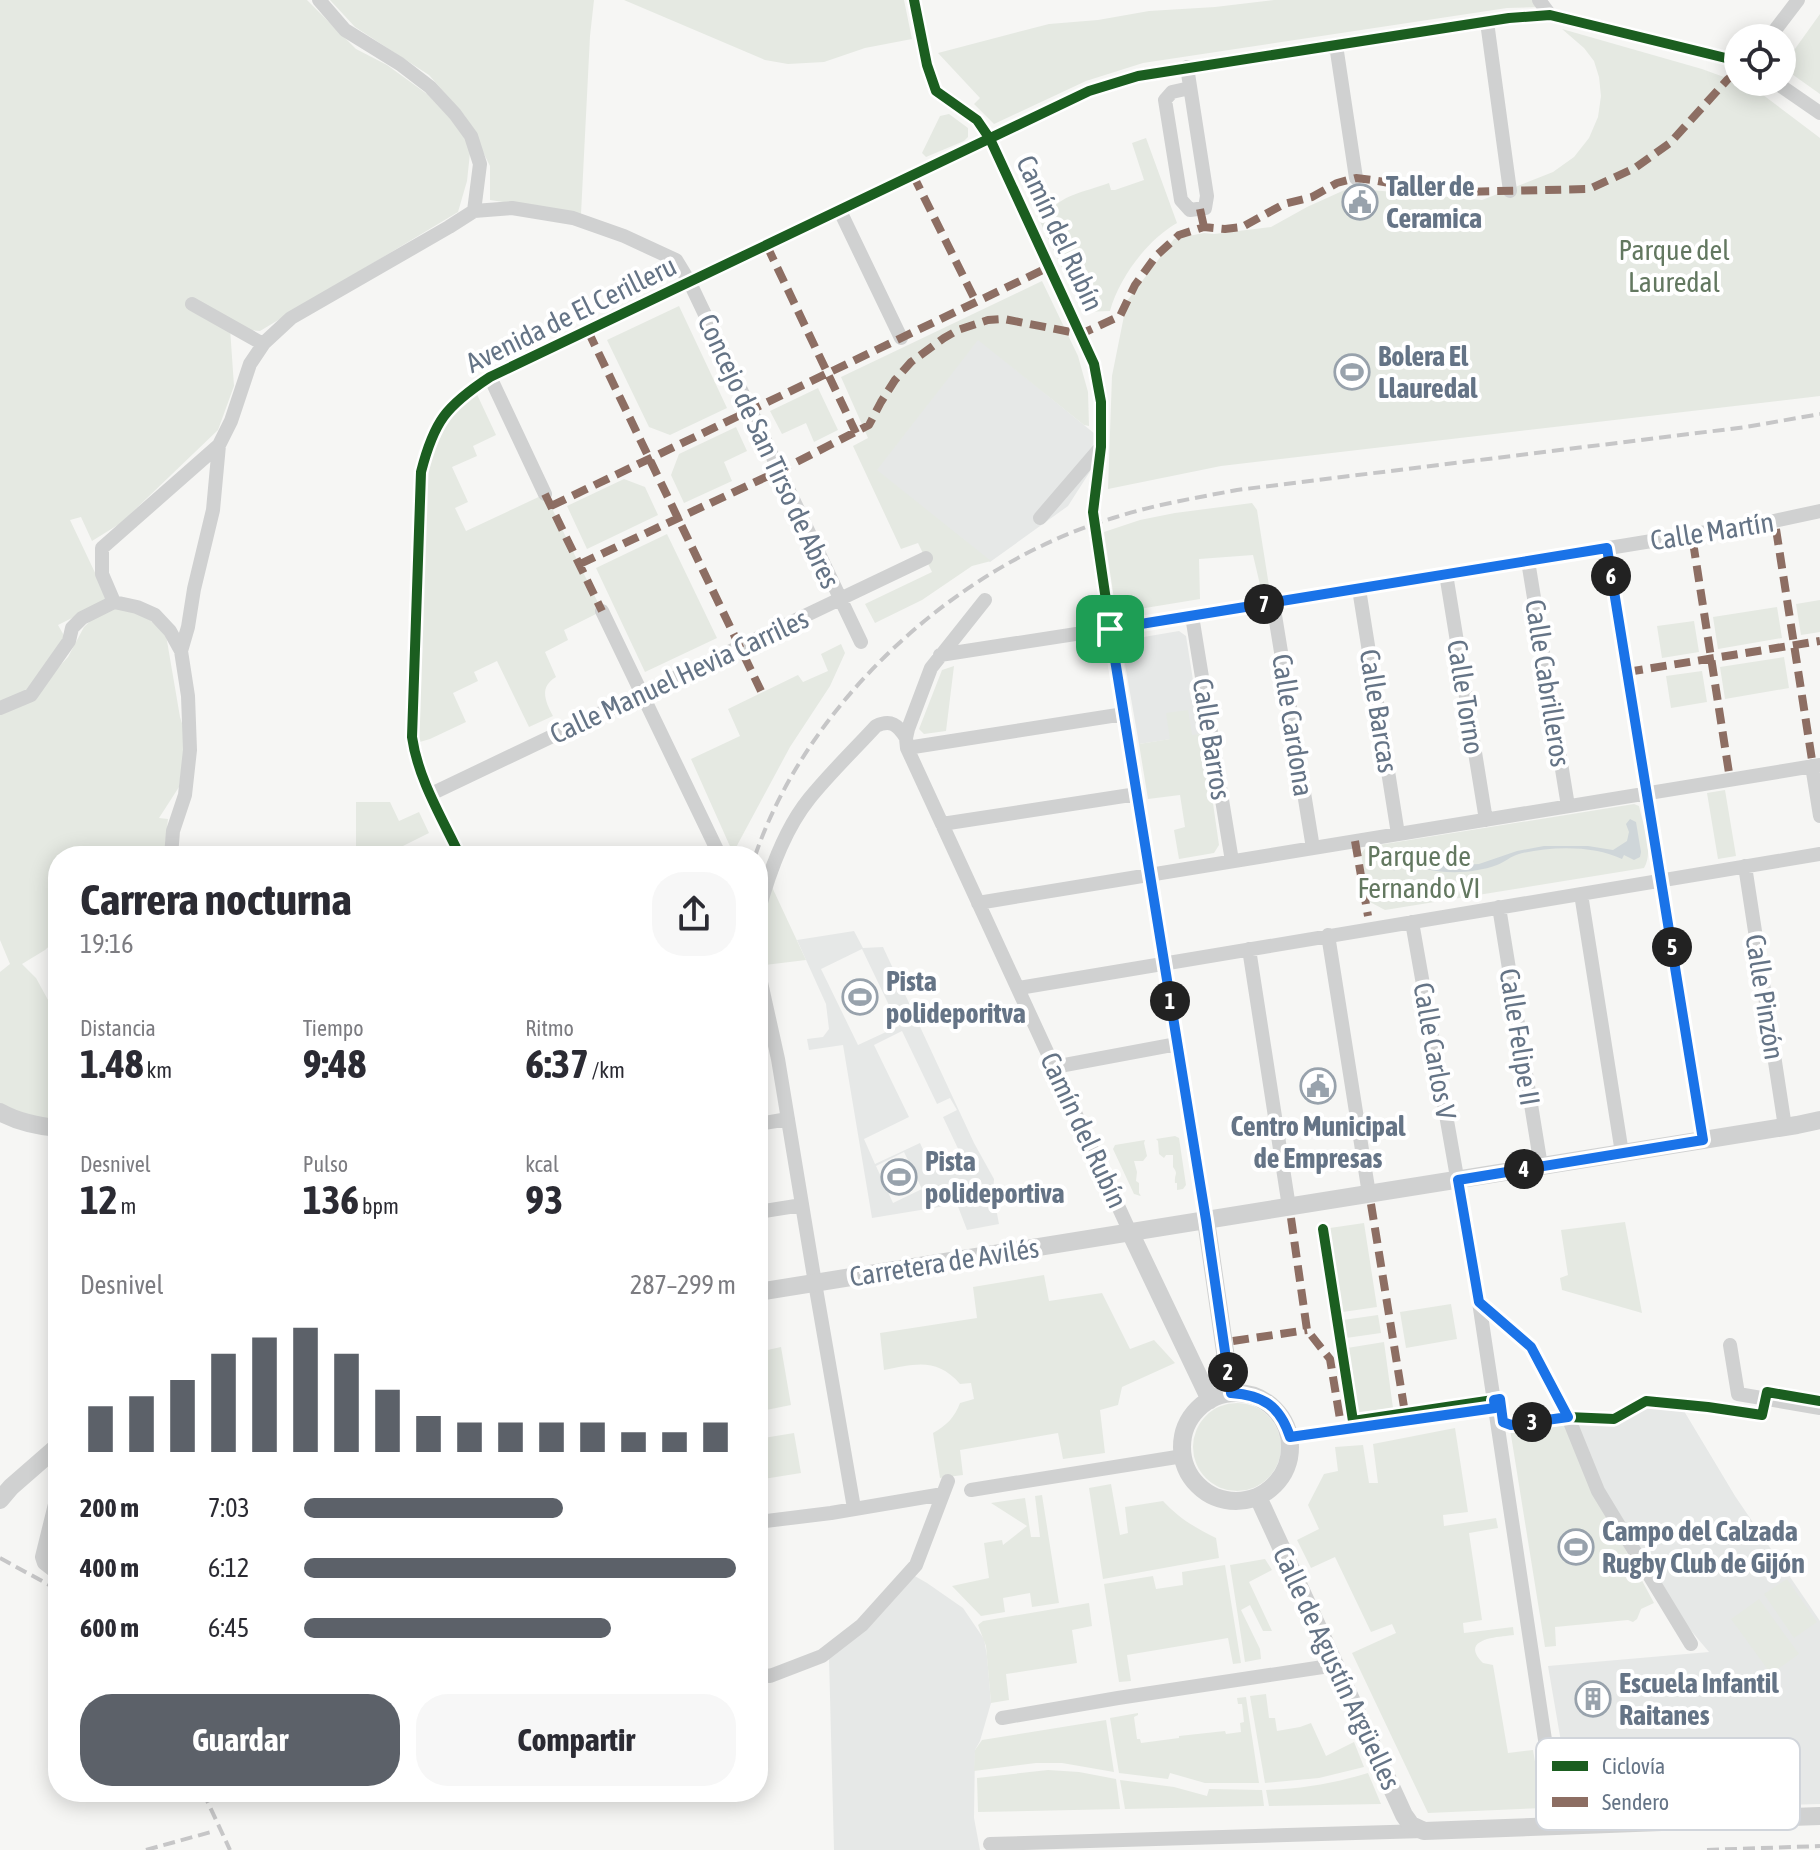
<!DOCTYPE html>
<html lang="es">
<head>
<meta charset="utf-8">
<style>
	:root { --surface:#fff; --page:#f7f7f7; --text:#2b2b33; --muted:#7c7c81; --accent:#5c6169 }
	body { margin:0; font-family:"Asap Condensed",sans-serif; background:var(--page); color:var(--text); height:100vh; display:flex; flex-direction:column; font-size:30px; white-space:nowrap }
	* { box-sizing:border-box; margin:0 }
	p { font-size:26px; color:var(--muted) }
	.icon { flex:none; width:44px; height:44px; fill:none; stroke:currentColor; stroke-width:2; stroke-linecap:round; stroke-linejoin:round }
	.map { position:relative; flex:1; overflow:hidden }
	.drawer { position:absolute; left:48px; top:846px; width:720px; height:956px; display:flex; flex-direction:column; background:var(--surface); border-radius:32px; box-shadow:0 4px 20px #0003 }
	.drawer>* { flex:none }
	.controls { position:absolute; left:1724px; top:24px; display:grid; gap:16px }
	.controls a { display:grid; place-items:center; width:72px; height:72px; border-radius:50%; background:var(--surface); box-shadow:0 4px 20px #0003; font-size:40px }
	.pin { position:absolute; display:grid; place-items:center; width:68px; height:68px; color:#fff; margin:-34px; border-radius:16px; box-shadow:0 4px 12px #0006 }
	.km { position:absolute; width:40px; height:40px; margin:-20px; border-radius:50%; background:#222; color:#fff; font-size:22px; line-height:40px; text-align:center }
	.round { display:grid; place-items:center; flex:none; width:84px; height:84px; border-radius:32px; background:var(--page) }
	.headline { display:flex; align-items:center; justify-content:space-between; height:136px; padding:0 32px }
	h1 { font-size:44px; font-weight:700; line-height:60px }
	.figures { display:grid; grid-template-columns:repeat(3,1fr); gap:12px; height:136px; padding:8px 32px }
	.figures div { display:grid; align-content:center }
	.figures b { font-size:40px; font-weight:700 }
	.figures small { font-size:22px; font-weight:400 }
	.figures p { font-size:22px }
	.chart { height:224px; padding:16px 32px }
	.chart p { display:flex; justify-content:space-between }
	.chart svg { width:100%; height:144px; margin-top:8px; stroke:var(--accent); stroke-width:6 }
	.primary-button { display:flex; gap:16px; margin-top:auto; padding:16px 32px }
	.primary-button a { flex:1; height:92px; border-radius:32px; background:var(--accent); color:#fff; font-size:32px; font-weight:700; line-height:92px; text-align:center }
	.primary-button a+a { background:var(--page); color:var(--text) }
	ul { padding:0 32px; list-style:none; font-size:26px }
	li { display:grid; grid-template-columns:128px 96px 1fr; align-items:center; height:60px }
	li i { height:20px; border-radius:10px; background:var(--accent) }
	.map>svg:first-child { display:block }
	.built { fill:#e6e8e7; fill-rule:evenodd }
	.green { fill:#e5e9e2 }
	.water { fill:#cfd6d9 }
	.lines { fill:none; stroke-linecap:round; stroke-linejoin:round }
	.minor { stroke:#d0d1d1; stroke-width:14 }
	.tertiary { stroke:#d0d1d1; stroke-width:18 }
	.rail { stroke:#c6c6c7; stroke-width:4; stroke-dasharray:12 6; stroke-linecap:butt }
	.quiet { stroke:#8d6e63; stroke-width:8; stroke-dasharray:16 8; stroke-linecap:butt }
	.cycleway-casing { stroke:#fff; stroke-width:15 }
	.cycleway { stroke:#1b5e20; stroke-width:10 }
	.route-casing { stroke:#fff; stroke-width:16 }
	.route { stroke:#1a73e8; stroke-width:10 }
	.labels { text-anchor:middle; stroke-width:8; stroke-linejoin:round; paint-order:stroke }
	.poi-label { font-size:28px; font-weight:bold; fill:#657486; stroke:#fff; text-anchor:start }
	.street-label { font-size:28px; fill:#657486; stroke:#fff }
	.park-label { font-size:28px; fill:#637860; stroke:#fff }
	.key { fill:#fff; stroke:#d1d5db; stroke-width:2 }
	.key-label { font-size:22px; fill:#657486 }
</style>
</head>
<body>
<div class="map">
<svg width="1820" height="1850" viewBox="0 0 1820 1850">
	<rect width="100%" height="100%" fill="#f6f6f4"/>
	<path class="built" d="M978,339L1095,434L1091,470L1068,506L990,562L876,470Z
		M1179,631L1186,636L1193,680L1189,689L1191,699L1198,704L1203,734L1139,744L1122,647L1126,640Z
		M854,931L863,948L883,947L974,1143L994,1179L993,1193L999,1224L967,1230L957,1204L872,1218L843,1045L809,1050L807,1039L823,1037L829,1029L826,1004L797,940ZM862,949L899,1026L858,1045L821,969ZM902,1031L937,1104L950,1098L957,1110L943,1117L962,1157L933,1171L920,1143L875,1164L864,1139L909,1117L874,1045ZM904,1152L922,1189L893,1203L876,1166Z
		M1651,1404L1681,1406L1735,1496L1820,1621V1804L1573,1812L1548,1666L1709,1652L1688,1627L1602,1488L1577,1425L1614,1427Z
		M913,1575L927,1583L963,1608L984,1639L987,1656L991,1703L980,1741L975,1750L974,1818L980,1850H834L829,1658Z"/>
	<path class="green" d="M0,0H307L356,49L387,65L427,94L463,132L470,153L467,181L458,212L260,331L230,328L234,386L218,430L121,523L92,541L81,517L70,520L108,600L58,625L66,639L25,692L0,703Z
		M330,0H594L590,36L581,214L490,200V166L465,116L429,75L355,27Z
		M624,0H904L912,39L865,48L824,62L788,64L765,60Z
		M1274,0H1534L1540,7L1507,8L1143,63L1086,81L994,124L974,104L980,98L938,53L1049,24L1098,20L1149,11L1215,7Z
		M1820,14V94L1782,67Z
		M1562,29L1702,69L1754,88L1820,138V396L1221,466L1108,489L1112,376L1127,301L1174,239L1204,233L1214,234L1271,227L1307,207L1349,188L1482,200L1553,172L1574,157L1589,138L1598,117L1601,96L1599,77L1594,61L1584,48Z
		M949,114L968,128V137L964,141L926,157L922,153L940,116Z
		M1146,138L1177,223C1147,240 1119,278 1110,311L1083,312L1035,211L1036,210L1044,216C1064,193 1082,193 1109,183L1111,190H1115L1144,180L1132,143Z
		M1042,281L1078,356L1088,392L1089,426L1084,425L978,340L877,470L991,561L972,566L922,600L875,623L865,604L932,572L918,543L901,549L853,446L868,438L841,377Z
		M679,306L727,408L670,435L649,427L607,340Z
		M474,388L496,435L473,446L477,456L452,467L468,502L455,508L466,531L545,494L602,611L564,630L568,640L545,652L556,677C539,687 545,701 553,716L529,727L497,661L474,672L478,681L453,693L466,722L430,739L413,744L428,446Z
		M818,388L838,430L814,442L806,423L782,434L770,411Z
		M736,427L747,451L724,462L732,481L684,503L671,475L679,454Z
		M624,479L645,487L658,515L587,549L567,506Z
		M1252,503L1257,510L1269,586L1261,589L1253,555L1199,559L1200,599L1127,611L1124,600L1114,599L1104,532L1140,520L1175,513Z
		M667,534L717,638L645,672L596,568Z
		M1820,600V632L1801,635L1796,604Z
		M1777,607L1782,638L1718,649L1713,617Z
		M116,608L129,609L150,620L166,635L180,717L186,736L179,787L159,818L168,819L164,856H58V938L45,950L22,964L36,978L58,1018V1121H41L0,1105V972L10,964L0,940V715L25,704L68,657L84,627L100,612Z
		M1694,621L1699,652L1662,658L1657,626Z
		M841,644L845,653L830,686L790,747L733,853L691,759L740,736L728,709L798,675L803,682L828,671L821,654Z
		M1784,657L1789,688L1725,699L1720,667Z
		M954,666L946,731L924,734L919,729L942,670Z
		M1702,671L1707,702L1671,708L1666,676Z
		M1188,710L1192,735L1203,734L1219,845L1214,853L1179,859L1174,830L1185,827L1180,795L1148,799L1139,744L1170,739L1166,713Z
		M1725,790L1736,856L1718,859L1707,793Z
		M356,802H390L399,821L419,812L429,833L401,847L400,856H356Z
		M1634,804L1639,806C1643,825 1654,852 1644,868L1385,910L1370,902L1361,854L1366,847Z
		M772,887L806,960L765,965L763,918Z
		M1175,1136L1179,1138L1186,1185L1183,1189L1177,1190V1183H1175C1174,1173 1179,1175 1173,1167V1155H1166L1164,1158L1159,1154L1158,1141L1156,1139Z
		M1145,1140L1144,1143L1147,1156L1143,1161H1134L1137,1172L1136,1181L1139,1183V1193L1141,1196L1134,1194L1113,1149L1115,1145Z
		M1625,1222L1642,1313L1562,1290L1560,1278L1568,1275L1561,1230Z
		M1364,1223L1377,1307L1336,1313L1323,1229Z
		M1044,1275L1049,1301L1102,1293L1130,1349L1154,1340L1175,1363L1122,1387L1118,1405L1100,1410L1105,1453L1063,1459L1058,1433L960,1450L963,1475L940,1478L933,1433C946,1426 955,1417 960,1403L974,1399L971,1383L960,1384C937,1357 915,1364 884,1370L880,1333L977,1318L973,1287Z
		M1451,1304L1457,1339L1406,1348L1400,1312Z
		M1378,1315L1381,1333L1339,1339L1336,1321Z
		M1384,1342L1393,1408L1351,1413L1341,1349Z
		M781,1347L791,1405L766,1410L768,1428L758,1430V1352Z
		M1193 1447a44 44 0 1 1 88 0a44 44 0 1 1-88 0Z
		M1567,1421L1594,1491L1654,1603L1641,1609L1637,1619L1633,1622L1628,1620L1555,1627L1556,1646L1545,1647L1510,1429Z
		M1455,1428L1468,1512L1443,1515L1444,1526L1496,1518L1498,1528L1469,1533L1482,1620L1463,1623L1464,1633L1513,1627L1514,1635C1499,1637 1458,1638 1483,1663L1493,1665L1508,1753L1533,1750L1543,1808L1428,1813L1352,1653L1396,1633L1392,1624L1371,1632L1335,1557L1311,1568L1297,1540L1319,1529L1308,1505L1324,1474L1338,1471L1335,1447L1363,1445L1369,1483H1378L1373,1444Z
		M794,1433L801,1473L758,1480V1439Z
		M1111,1484L1120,1535L1128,1533L1125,1507L1163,1501C1180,1519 1194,1527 1216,1538L1219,1558L1103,1579L1089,1488Z
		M1042,1495L1059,1603L1032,1607L1030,1593L1003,1598L1005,1612L981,1616L952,1586L989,1578L984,1543L1002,1540L1003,1545L1027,1526L991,1503L1025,1498L1031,1537H1040L1035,1496Z
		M1265,1559L1272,1570L1249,1582L1272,1631H1263L1250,1605L1241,1610L1260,1649L1261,1659L1245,1662L1230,1565Z
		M1225,1565L1241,1663L1233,1664L1228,1638L1127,1655L1131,1681L1119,1682L1104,1584L1153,1576L1156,1589L1183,1585L1182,1572Z
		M1787,1579L1817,1622L1794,1638L1764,1594Z
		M1759,1599L1799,1654L1771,1674L1731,1619Z
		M1089,1603L1092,1626L1072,1630L1077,1663L1006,1674L1009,1700L991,1703L986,1646L978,1625L983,1621Z
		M1266,1694L1269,1718H1275L1277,1731L1300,1727L1311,1723L1326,1756L1354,1742L1364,1767L1319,1778L1265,1783L1250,1696Z
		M1246,1697L1259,1783H1205L1170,1773L1168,1779L1119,1773L1110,1718L1138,1713V1715L1134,1717L1137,1739H1140L1141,1743L1179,1738V1736L1225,1731L1226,1734L1241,1732L1240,1723L1244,1722L1242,1704H1238L1237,1698Z
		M1106,1720L1114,1772L1062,1763H1036L974,1771L975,1750L982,1740Z
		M1048,1770L1079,1772L1116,1779L1120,1809L978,1812L977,1778Z
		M1368,1773L1381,1804L1269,1806L1266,1790C1301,1789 1335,1783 1368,1773Z
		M1120,1780L1174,1787L1207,1796L1209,1789L1262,1790L1264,1806L1125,1809Z"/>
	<path class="water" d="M1630,819L1636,822L1641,852L1640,857L1634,860L1624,855L1622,859C1594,845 1549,846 1519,854C1511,856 1505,862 1497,865C1467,876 1429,874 1400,861L1398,862L1394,871L1388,849L1410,862L1447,866L1479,864L1517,851L1544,846H1588L1613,850L1627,841L1629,832L1626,824Z"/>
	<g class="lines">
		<path class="minor" d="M319,0L345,30L400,64L430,87L455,114L471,136L480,164L474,211
			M914,0L927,65L936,91L977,120L990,139L1094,364L1101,402V447L1093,512L1112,641L1206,1220
			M1539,0L1550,15
			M1487,22L1510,191
			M1769,38L1798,0
			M1336,45L1356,178
			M1187,67L1207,196L1205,208L1190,210L1181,200L1165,100L1172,92L1190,88
			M1775,82L1820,113
			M840,211L901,338
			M192,304L263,344
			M490,377L545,494
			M1040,518L1101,447
			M1607,548L1703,1140
			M1528,561L1568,806
			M1446,574L1486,820
			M1359,589L1398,834
			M985,600L931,668L908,729L906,738L907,748L1130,1232
			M1273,603L1313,848
			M602,611L720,856
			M1192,616L1232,861
			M181,651L188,627L194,589L213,510L219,445
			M940,655L1192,616L1774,521L1820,511
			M0,708L31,695L69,641L72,628L82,618L114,602
			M907,748L1124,714
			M1812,766L1820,816
			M431,794L926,558
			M942,824L1137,794
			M171,856L173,831L185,795L190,750L188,696L181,651L170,631L155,615L137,607L114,602L102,574V548L219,445L231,421L250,364L264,343L291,318L449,227L474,211L512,208L573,218L624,236L676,260L690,283L861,642
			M460,856C442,818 418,779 412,737L421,472C434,421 446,406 490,377L1089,91L1138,76L1509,18L1550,15L1738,61
			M1745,866L1785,1127
			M1581,894L1622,1153
			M978,903L1820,765
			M1499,907L1541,1166
			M758,913C768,876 784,830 809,799C829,774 854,750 876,726C891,719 898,725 906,738
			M1412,922L1479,1302L1558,1826
			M1328,935L1369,1194
			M1249,949L1289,1207
			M758,969L778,1059L815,1283L854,1508
			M1019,988L1820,854
			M1054,1067L1177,1044
			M758,1124L788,1119
			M758,1212L802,1205
			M1479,1302L1531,1347L1568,1417L1598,1491L1691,1644
			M1730,1345L1738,1394L1820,1408
			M1290,1437L1495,1408
			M971,1490L1183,1456
			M58,1492L42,1557L44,1563L58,1574
			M758,1522L831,1513L943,1494
			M758,1674L770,1676L822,1656L862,1625L916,1565L948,1481
			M1002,1718L1118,1698L1336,1665
			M990,1844L1424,1831"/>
		<path class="tertiary" d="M0,1112C18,1122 37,1126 58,1128
			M1206,1220L1231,1393
			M1130,1232L1210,1400
			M758,1292L1797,1125L1820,1120
			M1182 1447a54 54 0 1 1 108 0a54 54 0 1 1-108 0Z
			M1258,1497L1404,1815L1411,1825L1424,1831L1820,1816
			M0,1500L11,1487L58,1446"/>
		<path class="rail" d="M755,856C808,701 957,565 1113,518C1153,505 1195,498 1237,490L1746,427L1820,414
			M0,1558L53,1587L58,1592
			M203,1792L230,1850
			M146,1850L211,1832
			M1707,1850L1820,1846"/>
		<path class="quiet" d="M913,175L976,302
			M1200,209L1204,227
			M767,246L856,433
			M588,331L761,691
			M545,494L602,611
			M551,506L1049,267
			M1776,529L1812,760
			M1693,542L1729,773
			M580,564L779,471L869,425L881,402L895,380L911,362L944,338L958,330L988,320L1004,319L1081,334L1120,316L1135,285L1156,256L1179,235L1204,227L1225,229L1242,227L1284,204L1312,197L1337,183L1356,178L1372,180L1437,191L1458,192L1589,189L1635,168L1670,143L1728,79L1738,71
			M1627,672L1820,641
			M1355,841L1368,916
			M1371,1204L1405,1413
			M1291,1218L1307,1330L1330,1359L1340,1419
			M1233,1341L1307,1330"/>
		<defs>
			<path id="cycleway" d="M914,0L927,65L936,91L977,120L990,139L1094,364L1101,402V447L1093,512L1112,641L1206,1220L1231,1393
				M460,856C442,818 418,779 412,737L421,472C434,421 446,406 490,377L1089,91L1138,76L1509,18L1550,15L1738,61
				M1323,1229L1353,1421L1500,1399L1503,1422L1511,1425L1568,1417L1614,1419L1646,1401L1708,1407L1762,1415L1767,1392L1820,1401"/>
		</defs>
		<use href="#cycleway" class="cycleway-casing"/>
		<use href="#cycleway" class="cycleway"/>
	</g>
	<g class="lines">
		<defs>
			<path id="route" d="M1607,548L1703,1140L1458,1180L1479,1302L1531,1347L1568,1417L1511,1425L1503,1422L1500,1399L1494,1400L1495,1408L1290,1437C1280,1406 1263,1395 1231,1393L1206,1220L1110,629Z"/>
		</defs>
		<use href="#route" class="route-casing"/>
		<use href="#route" class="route"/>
	</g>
	<defs>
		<symbol id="civic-ring" viewBox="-11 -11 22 22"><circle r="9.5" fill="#fff" stroke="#98a2ac" stroke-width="1.5"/><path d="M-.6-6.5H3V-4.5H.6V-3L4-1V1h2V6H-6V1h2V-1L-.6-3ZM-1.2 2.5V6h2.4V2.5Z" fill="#98a2ac"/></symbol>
		<symbol id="stadium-ring" viewBox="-11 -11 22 22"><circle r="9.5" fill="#fff" stroke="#98a2ac" stroke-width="1.5"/><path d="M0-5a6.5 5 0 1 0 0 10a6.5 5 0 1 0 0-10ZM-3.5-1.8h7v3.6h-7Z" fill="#98a2ac"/></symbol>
		<symbol id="building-ring" viewBox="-11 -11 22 22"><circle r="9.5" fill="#fff" stroke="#98a2ac" stroke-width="1.5"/><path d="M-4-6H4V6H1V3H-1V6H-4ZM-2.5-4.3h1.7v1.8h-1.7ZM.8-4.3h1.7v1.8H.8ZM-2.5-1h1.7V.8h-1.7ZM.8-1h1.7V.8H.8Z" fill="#98a2ac"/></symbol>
	</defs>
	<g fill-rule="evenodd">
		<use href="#civic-ring" x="1340" y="182" width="40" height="40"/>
		<use href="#stadium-ring" x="1332" y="352" width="40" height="40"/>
		<use href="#stadium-ring" x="840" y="977" width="40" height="40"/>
		<use href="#civic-ring" x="1298" y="1066" width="40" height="40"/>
		<use href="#stadium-ring" x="879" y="1157" width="40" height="40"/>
		<use href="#stadium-ring" x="1556" y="1527" width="40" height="40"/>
		<use href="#building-ring" x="1573" y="1679" width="40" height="40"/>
	</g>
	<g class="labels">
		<g class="poi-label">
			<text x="1386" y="196">Taller de<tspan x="1386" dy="32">Ceramica</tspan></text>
			<text x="1378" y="366">Bolera El<tspan x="1378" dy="32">Llauredal</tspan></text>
			<text x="886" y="991">Pista<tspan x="886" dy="32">polideporitva</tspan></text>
			<text x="1318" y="1136" text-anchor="middle">Centro Municipal<tspan x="1318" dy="32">de Empresas</tspan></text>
			<text x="925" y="1171">Pista<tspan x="925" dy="32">polideportiva</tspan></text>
			<text x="1602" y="1541">Campo del Calzada<tspan x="1602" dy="32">Rugby Club de Gijón</tspan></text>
			<text x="1619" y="1693">Escuela Infantil<tspan x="1619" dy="32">Raitanes</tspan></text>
		</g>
		<g class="street-label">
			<text transform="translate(1060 233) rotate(65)" y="10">Camín del Rubín</text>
			<text transform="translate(571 314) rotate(-26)" y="10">Avenida de El Cerilleru</text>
			<text transform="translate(769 451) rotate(65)" y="10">Concejo de San Tirso de Abres</text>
			<text transform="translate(1712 531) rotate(-9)" y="10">Calle Martín</text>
			<text transform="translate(679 676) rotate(-25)" y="10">Calle Manuel Hevia Carriles</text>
			<text transform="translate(1548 683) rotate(81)" y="10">Calle Cabrilleros</text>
			<text transform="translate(1466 697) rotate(81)" y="10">Calle Torno</text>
			<text transform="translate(1379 711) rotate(81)" y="10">Calle Barcas</text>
			<text transform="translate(1293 725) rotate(81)" y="10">Calle Cardona</text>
			<text transform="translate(1212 739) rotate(81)" y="10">Calle Barros</text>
			<text transform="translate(1765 997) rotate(81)" y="10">Calle Pinzón</text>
			<text transform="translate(1520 1037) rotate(81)" y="10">Calle Felipe II</text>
			<text transform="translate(1435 1051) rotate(80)" y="10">Calle Carlos V</text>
			<text transform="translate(1084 1130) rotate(65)" y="10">Camín del Rubín</text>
			<text transform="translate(944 1262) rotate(-9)" y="10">Carretera de Avilés</text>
			<text transform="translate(1337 1668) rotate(65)" y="10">Calle de Agustín Argüelles</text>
		</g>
		<g class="park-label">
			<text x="1674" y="260">Parque del<tspan x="1674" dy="32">Lauredal</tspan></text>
			<text x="1419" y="866">Parque de<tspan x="1419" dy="32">Fernando VI</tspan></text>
		</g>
	</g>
	<rect x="1536" y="1738" width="264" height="92" rx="12" class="key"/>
	<rect x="1552" y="1761" width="36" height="10" fill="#1b5e20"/>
	<rect x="1552" y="1797" width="36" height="10" fill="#8d6e63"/>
	<g class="key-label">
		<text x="1602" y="1774">Ciclovía</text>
		<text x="1602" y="1810">Sendero</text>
	</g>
</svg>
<div class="controls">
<a><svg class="icon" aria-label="locate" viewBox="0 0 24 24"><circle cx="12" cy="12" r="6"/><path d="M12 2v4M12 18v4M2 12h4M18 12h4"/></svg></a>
</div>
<div class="pin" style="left:1110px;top:629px;background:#1e9e55"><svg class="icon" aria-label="arrive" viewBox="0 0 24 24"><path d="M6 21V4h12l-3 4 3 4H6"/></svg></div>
<b class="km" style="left:1170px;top:1001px">1</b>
<b class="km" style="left:1228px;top:1372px">2</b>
<b class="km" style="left:1532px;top:1422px">3</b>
<b class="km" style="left:1524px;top:1169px">4</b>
<b class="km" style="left:1672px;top:947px">5</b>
<b class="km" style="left:1611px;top:576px">6</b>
<b class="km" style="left:1264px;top:604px">7</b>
<section class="drawer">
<div class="headline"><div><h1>Carrera nocturna</h1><p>19:16</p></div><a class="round"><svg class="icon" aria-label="share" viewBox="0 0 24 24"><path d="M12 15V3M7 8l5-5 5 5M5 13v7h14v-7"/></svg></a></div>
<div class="figures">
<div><p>Distancia</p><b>1.48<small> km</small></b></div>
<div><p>Tiempo</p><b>9:48</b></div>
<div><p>Ritmo</p><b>6:37<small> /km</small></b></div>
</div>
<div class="figures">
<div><p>Desnivel</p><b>12<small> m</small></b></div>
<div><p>Pulso</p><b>136<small> bpm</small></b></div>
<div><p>kcal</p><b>93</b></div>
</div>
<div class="chart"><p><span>Desnivel</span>287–299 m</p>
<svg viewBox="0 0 160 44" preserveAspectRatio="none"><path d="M5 44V30M15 44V27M25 44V22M35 44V14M45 44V9M55 44V6M65 44V14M75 44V25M85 44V33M95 44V35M105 44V35M115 44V35M125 44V35M135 44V38M145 44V38M155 44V35"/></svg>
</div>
<ul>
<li><b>200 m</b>7:03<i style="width:60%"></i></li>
<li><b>400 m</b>6:12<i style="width:100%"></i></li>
<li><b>600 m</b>6:45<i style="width:71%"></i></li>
</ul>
<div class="primary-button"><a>Guardar</a><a>Compartir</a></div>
</section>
</div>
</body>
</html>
